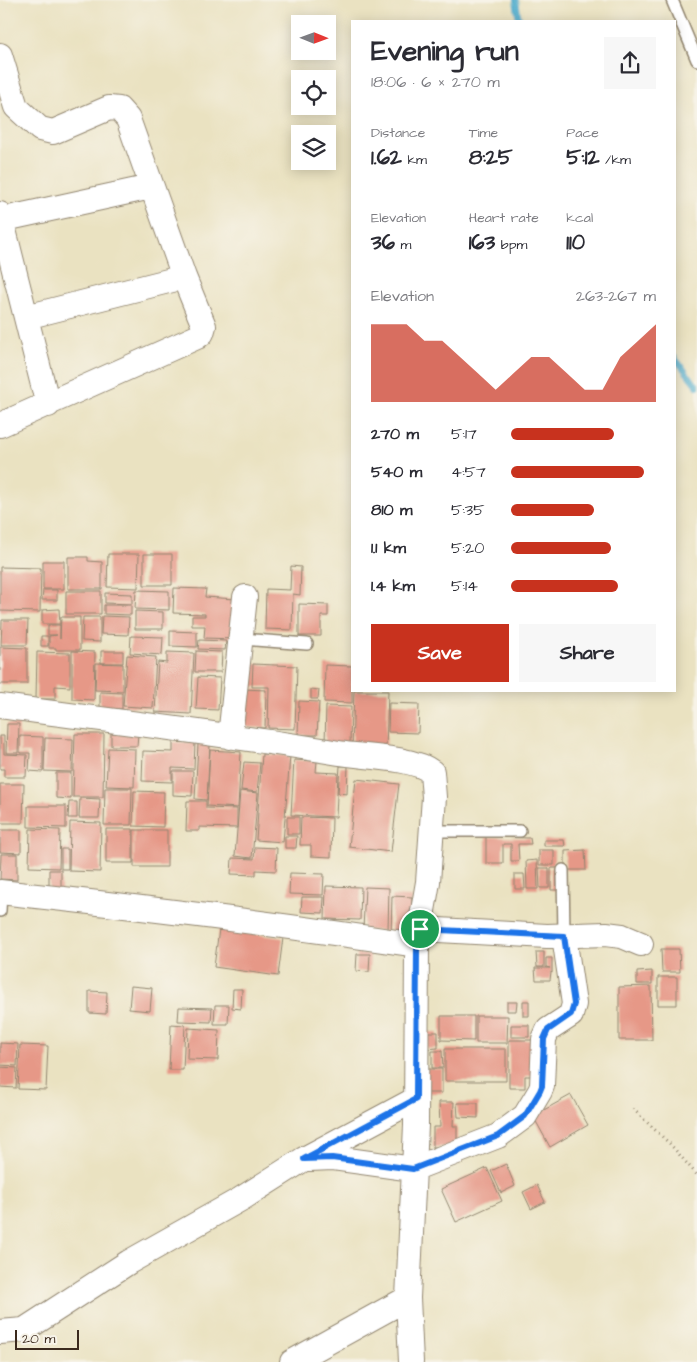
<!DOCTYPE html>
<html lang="en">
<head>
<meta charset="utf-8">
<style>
	:root { --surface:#fff; --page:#f7f7f7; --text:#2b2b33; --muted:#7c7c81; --accent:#c8321e }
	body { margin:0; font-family:"Architects Daughter",sans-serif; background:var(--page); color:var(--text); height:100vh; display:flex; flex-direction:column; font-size:19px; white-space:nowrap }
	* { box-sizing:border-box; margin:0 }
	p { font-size:16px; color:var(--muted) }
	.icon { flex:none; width:28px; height:28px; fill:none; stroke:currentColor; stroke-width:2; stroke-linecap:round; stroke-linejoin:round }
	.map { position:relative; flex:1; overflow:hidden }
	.side { position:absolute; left:351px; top:20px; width:325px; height:672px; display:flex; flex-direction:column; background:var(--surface); border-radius:0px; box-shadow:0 2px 12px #0003 }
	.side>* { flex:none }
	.needle { width:32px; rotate:91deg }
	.buttons { position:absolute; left:291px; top:15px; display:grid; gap:10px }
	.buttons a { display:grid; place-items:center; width:45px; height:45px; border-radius:0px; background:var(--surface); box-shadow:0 2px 12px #0003; font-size:25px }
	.scale { position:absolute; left:15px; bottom:12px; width:64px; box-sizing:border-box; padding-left:5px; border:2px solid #3b2a1e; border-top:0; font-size:14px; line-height:18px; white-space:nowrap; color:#3b2a1e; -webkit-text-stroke:4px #f7f3e8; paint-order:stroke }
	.pin { position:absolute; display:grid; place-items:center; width:42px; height:42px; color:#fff; margin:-21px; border:2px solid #fff; border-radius:50%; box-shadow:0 1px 5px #0007 }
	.round { display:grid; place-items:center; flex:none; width:52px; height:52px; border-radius:0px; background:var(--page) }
	.summary { display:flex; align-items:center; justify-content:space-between; height:85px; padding:0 20px }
	h1 { font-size:28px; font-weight:700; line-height:38px }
	.metrics { display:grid; grid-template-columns:repeat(3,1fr); gap:8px; height:85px; padding:5px 20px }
	.metrics div { display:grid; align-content:center }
	.metrics b { font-size:21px; font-weight:700 }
	.metrics small { font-size:14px; font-weight:400 }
	.metrics p { font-size:14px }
	.chart { height:140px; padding:10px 20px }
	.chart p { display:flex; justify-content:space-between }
	.chart svg { width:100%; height:90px; margin-top:5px; fill:var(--accent); opacity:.7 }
	.cta { display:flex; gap:10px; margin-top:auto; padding:10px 20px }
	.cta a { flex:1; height:58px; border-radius:0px; background:var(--accent); color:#fff; font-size:20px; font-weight:700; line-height:58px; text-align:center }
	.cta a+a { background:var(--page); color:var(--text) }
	ul { padding:0 20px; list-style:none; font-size:16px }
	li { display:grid; grid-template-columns:80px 60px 1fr; align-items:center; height:38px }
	li i { height:12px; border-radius:6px; background:var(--accent) }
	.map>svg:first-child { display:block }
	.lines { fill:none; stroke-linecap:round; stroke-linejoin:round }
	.stream { stroke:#4eabcc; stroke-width:6 }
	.building { fill:#e69887 }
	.lane-casing { stroke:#928670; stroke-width:14 }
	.street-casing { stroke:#928670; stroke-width:26 }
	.path { stroke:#928670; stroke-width:3; stroke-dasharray:1 4; stroke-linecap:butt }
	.lane { stroke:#fff; stroke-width:11 }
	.street { stroke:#fff; stroke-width:24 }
	.route-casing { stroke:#fff; stroke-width:10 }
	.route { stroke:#1a73e8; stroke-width:6 }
</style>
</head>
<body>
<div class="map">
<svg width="697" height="1362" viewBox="0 0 697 1362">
	<rect width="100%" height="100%" fill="#f7f3e8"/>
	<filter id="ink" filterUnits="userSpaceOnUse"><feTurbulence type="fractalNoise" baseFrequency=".02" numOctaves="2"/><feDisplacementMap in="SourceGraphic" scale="10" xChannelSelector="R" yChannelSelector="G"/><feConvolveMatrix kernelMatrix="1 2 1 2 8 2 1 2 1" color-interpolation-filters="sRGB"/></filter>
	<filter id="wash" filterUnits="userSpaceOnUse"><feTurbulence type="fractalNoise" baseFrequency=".0096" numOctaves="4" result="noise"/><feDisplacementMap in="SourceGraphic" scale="20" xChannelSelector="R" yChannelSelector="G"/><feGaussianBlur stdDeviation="1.12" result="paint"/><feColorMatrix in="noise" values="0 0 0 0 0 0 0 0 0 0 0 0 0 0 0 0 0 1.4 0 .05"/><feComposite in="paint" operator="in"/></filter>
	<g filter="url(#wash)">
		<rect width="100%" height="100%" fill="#eae2c1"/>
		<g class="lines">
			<path class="stream" d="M516,0L519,21
				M675,358L697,386"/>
		</g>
		<g id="blocks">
			<path class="building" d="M108,554H139L138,588L107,587Z
				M144,554H172V585H144Z
				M68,557H88V561L102,562V589H68Z
				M43,561H64V589H43Z
				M291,566L301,567L300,595L293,594L292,630L265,629L266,589L290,590Z
				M0,567L41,568L40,612L0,611Z
				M174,588L206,589L205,597L236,599L235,639L204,638L205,626H192V616H205V614L173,613Z
				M43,590H57V600H42Z
				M136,590L169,591V610L135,609Z
				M66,591H101V614H66Z
				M105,593L132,594V604L105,603Z
				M299,604L328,605V616H321V636H299Z
				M104,605H131V615L104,614Z
				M59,609L60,624H42V610Z
				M135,611L163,612V629H135Z
				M102,616L129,617L128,635L101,634Z
				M61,617H80V650H56V648H49V636L57,635H48V625H60V639Z
				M83,617H100V642L82,641Z
				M2,620H28L27,645H1Z
				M170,631L197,632V647L170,646Z
				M41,636H48V646H41Z
				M131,636L163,637L162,655L130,653Z
				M199,640L226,641L225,650L198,649Z
				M0,647L27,648V684H0Z
				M72,651L95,652L94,700L72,699Z
				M101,651H123V663H101Z
				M196,651L222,652L221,672H195Z
				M37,652L70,653V687L55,686V699H36Z
				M167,652L194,653L191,714L155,712L158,662L167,663Z
				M127,655L156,657L153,708L123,706Z
				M96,663L123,664V691L95,690Z
				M253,664L297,666L295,729L268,728L269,687H252Z
				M325,665L352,666V703L324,702Z
				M198,677L220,678L218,710L196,709Z
				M243,689L266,690L265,728L242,727Z
				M311,689L319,690L318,699H311Z
				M354,691H388L386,750L352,749Z
				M100,692L122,693V709L100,708Z
				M299,701L319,702L317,735H298Z
				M389,703L419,704L418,733L388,732Z
				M326,706L351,707L350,744L325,743Z
				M7,724H19L18,753H6Z
				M111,733L138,734L137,746H111Z
				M75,734H104L103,797H73Z
				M0,736H4V754L27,755L26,777H4V769H0Z
				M20,736L43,737V772L29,771L30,753H20Z
				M45,738L73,739L72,772L44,771Z
				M173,742L195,743L194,769L172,768V782L142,781L143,751L173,752Z
				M198,744L210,745L207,800L195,799Z
				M108,748L135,749L134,787L106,786Z
				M210,750L241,752L238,808L207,806Z
				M262,754L290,756L283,842L256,840Z
				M294,760L317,761L316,772L338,773L336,817L291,815Z
				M244,762L260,763L257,792L241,790Z
				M340,766H348L347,794L338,793Z
				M173,771H193L192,796L173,795Z
				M56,773H71V799L56,798Z
				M356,779L399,784L391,852L349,847Z
				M0,784H24L23,823H0Z
				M105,788H132L131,825H104Z
				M134,791L164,792L163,827L133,826Z
				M240,791L258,793L252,858L235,856Z
				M80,798L100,799L99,818H79Z
				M187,801H206V808L237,809V828L199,827V831H186Z
				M69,802H77V818H68Z
				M28,806H66V828L28,827Z
				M287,817H299V834H287Z
				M301,817L332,818L331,857L311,856V845H300Z
				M70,822L101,823L100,872L69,871Z
				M30,829L60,830L59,868L29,867Z
				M106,829H133V863H106Z
				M0,830H21V853L0,852Z
				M134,830H167V867H134Z
				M285,836H297L296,848H285Z
				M486,837L530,838L531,844H518L519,861H511V844H503V863H486Z
				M544,840H564L565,846H544Z
				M255,847L277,848L276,871L256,870V875L231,874L232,858L254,859Z
				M61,849H68V869H61Z
				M539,850H554V865H539Z
				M585,850L586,870H565V851Z
				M1,854H17V880L0,879Z
				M537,860L538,889H527L526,861Z
				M539,868H549V888H540Z
				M551,868H561V890H551Z
				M49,870H61V890L49,891Z
				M290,873L324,874L323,895L289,894Z
				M515,874H524L525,889H515Z
				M326,886L361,887L360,920L325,919Z
				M365,887L389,888L388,931L363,930Z
				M392,896L412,897L411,935H391Z
				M302,897H324L323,913L301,912Z
				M219,929L283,938L278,976L214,967Z
				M661,949H679L680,972H662Z
				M536,952H544V967H537Z
				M357,954H370L369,972L356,971Z
				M546,958H552V973L551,972L550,980H536L535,968H550L546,967Z
				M652,971V984H637V972Z
				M658,977H677V1005H658Z
				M131,986L152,988L150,1011L129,1009Z
				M651,986L652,1040H619V987Z
				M233,989H242L241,1009L232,1008Z
				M89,991L107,992L106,1014L89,1013Z
				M523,1001H529V1016H523Z
				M507,1002H517L516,1011H507Z
				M215,1005H229L228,1024H214Z
				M179,1007L212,1008L211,1022L178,1021Z
				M441,1016H474V1041L441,1040Z
				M476,1016H508L507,1043H476Z
				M171,1024L185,1025L183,1070H169Z
				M511,1025H529V1037H511Z
				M188,1028L219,1030L218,1060L187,1059Z
				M426,1032H438V1048L426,1049Z
				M509,1040H542L541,1076H525V1088H509Z
				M0,1043L18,1044L17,1066L0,1065Z
				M20,1045L48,1046L46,1090L18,1089Z
				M445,1049H506V1081H445Z
				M432,1051H442L443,1068H432Z
				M0,1067L17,1068L16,1088L0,1087Z
				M426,1069H442V1093H426Z
				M571,1095L588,1125L550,1147L533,1116Z
				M439,1102H454L453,1126H457V1147H433V1127H440Z
				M457,1103H478V1118L458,1117Z
				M506,1164L515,1186L501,1193L491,1171Z
				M487,1168L502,1201L456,1222L441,1189Z
				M537,1185L545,1202L531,1209L523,1192Z"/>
		</g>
	</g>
	<g filter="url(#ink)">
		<use href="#blocks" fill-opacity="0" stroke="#928670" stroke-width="1"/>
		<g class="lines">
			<defs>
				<path id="lane" d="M672,0L697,60
					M241,639L307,644
					M431,831H520
					M563,870L564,936
					M0,911L1,892"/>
				<path id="street" d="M0,55L16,107L40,129L53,132L109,108L119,109L128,119L184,277L204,326L202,333L197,337L0,425
					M0,214L48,405
					M0,220L151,187
					M26,317L184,277
					M0,706C113,721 227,734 339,753C363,757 413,757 432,772L434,797L428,882L417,945L416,1125L408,1298L411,1362
					M230,737L245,597
					M0,892C140,907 278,924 417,945
					M420,929L547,936L606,934L622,936L641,944
					M309,1159L333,1158L413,1169L498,1136L525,1116L540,1091L542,1086L544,1039L548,1030L571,1015L574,1004L564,936
					M0,1332L24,1330L129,1262L241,1199L304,1159L416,1099
					M292,1362L408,1298"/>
			</defs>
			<use href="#lane" class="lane-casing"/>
			<use href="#street" class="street-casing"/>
			<path class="path" d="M633,1109L670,1144L697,1175"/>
			<use href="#lane" class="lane"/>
			<use href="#street" class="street"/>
		</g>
	</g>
	<g class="lines" filter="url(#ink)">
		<defs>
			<path id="route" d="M420,929L564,936L574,1004L571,1014L548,1030L544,1039L542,1086L540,1091L525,1116L498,1136L413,1169L332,1158L304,1159L416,1099L417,945Z"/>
		</defs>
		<use href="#route" class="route-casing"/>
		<use href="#route" class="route"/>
	</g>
</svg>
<div class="buttons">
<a><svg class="needle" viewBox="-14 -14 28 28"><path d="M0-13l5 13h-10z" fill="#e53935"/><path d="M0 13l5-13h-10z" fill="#7c7c81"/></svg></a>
<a><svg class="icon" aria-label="locate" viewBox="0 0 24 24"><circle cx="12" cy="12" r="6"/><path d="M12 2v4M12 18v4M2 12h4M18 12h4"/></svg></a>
<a><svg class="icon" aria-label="layers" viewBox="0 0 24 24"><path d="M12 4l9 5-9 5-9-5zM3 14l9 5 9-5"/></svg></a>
</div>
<div class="scale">20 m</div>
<div class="pin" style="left:420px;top:929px;background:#1e9e55"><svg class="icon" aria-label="arrive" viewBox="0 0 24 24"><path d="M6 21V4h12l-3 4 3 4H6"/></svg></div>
<section class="side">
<div class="summary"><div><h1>Evening run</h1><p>18:06 · 6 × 270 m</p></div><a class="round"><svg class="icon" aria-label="share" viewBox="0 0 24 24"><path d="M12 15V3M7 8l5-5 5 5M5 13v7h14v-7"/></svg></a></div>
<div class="metrics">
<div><p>Distance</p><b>1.62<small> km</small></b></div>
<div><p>Time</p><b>8:25</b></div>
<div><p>Pace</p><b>5:12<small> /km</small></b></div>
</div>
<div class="metrics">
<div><p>Elevation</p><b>36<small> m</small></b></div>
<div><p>Heart rate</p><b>163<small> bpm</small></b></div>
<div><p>kcal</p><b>110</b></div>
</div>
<div class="chart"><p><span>Elevation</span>263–267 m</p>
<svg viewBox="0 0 160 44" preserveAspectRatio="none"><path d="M0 44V6L10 6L20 6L30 14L40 14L50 22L60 30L70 38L80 30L90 22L100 22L110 30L120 38L130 38L140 22L150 14L160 6V44z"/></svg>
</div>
<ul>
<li><b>270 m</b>5:17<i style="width:71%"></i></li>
<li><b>540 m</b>4:57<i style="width:92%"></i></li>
<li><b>810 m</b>5:35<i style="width:57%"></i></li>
<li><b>1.1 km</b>5:20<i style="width:69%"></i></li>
<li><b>1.4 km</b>5:14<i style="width:74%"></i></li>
</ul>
<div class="cta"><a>Save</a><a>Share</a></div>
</section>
</div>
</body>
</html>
